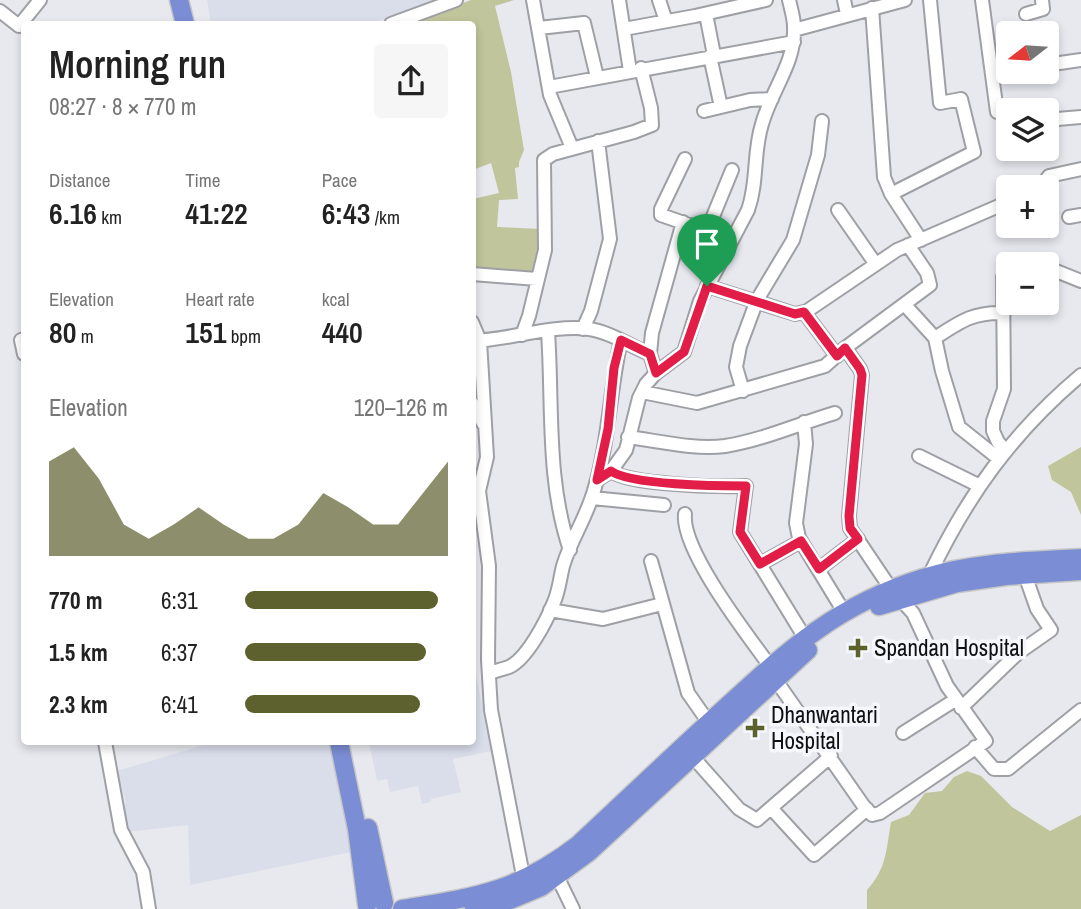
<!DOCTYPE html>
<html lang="en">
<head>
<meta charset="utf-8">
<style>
	:root { --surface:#fff; --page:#f6f6f6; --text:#222; --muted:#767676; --accent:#5d612e }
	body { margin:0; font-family:"Archivo Narrow",sans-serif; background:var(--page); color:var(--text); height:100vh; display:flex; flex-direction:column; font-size:26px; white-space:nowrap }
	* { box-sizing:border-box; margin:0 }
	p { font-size:23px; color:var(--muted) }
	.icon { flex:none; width:38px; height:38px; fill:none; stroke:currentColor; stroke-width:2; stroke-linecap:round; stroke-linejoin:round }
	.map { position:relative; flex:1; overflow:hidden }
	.side { position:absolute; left:21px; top:21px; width:455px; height:724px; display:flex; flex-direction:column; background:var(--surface); border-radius:7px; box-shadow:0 4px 10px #0003 }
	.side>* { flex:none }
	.needle { width:46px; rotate:253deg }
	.buttons { position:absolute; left:996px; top:21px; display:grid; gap:14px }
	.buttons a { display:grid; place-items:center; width:63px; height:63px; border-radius:7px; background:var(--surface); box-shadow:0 4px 10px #0003; font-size:35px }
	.pin { position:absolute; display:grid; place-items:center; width:60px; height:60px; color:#fff; margin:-72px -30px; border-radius:50% 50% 50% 0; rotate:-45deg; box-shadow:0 0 7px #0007 }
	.pin .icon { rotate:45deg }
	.round { display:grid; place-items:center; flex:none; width:74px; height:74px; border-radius:7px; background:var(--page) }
	.overview { display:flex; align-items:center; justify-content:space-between; height:119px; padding:0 28px }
	h1 { font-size:38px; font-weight:600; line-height:52px }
	.metrics { display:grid; grid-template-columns:repeat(3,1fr); gap:10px; height:119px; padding:7px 28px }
	.metrics div { display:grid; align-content:center }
	.metrics b { font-size:30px; font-weight:600 }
	.metrics small { font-size:19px; font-weight:400 }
	.metrics p { font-size:19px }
	.chart { height:196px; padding:14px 28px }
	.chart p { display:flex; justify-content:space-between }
	.chart svg { width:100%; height:126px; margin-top:7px; fill:var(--accent); opacity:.7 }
	ul { padding:0 28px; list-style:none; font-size:23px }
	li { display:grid; grid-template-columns:112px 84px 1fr; align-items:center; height:52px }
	li i { height:18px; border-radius:9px; background:var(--accent) }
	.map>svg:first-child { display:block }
	.built { fill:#dadeeb }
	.green { fill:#c1c59b }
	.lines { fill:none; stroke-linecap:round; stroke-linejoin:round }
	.minor-casing { stroke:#9ea0a5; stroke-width:16 }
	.highway-casing { stroke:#c5c6c6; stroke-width:21 }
	.minor { stroke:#fff; stroke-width:12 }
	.highway { stroke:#7b8dd4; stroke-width:18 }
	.route-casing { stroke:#fff; stroke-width:14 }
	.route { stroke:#e11d48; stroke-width:9 }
	.poi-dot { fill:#5d612e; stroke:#f5f7fd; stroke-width:2.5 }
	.labels { text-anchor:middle; stroke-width:7; stroke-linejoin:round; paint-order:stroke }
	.poi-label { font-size:23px; fill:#0f1012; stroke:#f5f7fd; text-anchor:start }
</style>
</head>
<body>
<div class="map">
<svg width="1081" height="909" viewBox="0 0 1081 909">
	<rect width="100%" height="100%" fill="#e8e9ef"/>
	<path class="built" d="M207,0H440L370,24H211Z
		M473,662L492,751L453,759L461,792L431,799L430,802L422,804L418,786L390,792L387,779L377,781L369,742H472Z
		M214,742H333L356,851L190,885L188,825L127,832L123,809L126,803L117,771Z"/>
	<path class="green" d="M471,0H514L495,6L511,72L524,150L519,162V167L515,168L518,199L499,200L497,227L541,229L542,237L535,276L475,271L472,255L473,199L499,193L491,163L473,170L472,24H407Z
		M1081,447V515L1071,492L1052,480L1048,466Z
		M967,771L981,776L1012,807L1050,831L1081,815V909H867V890C887,868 886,850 891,822L909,815L925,793L942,791L954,777Z"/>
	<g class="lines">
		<defs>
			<path id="minor" d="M533,0L550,95L572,148
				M619,0L630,71
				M659,0L666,21
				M844,0L847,14
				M982,0L997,112
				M872,8L884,177L891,194L921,240
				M0,11L19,26L40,0
				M706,14L714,55
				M1026,14L1043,9L1042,0
				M391,24L456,0
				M539,28L584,23L597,77
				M624,29L695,16L766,0
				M794,30L905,0
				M710,56L721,107
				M1046,65L1081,60
				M549,87L794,42
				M704,111L750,100L772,99
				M1046,120L1081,117
				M685,159L661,209V215L707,231L732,170
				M1041,187L1049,176L1081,169
				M891,194L974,152L961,99L940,103L930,0
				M838,210L875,263
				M1069,217L1081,215
				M1046,267L1081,281
				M472,274L537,279
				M707,286L795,314L804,312L837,356
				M905,305L935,338L942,371L959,427L998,458
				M804,313L897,250L1008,202
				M472,322L480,341L487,457L479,491L489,566L488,660L491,710L525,886
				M583,329L591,311L610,239L598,141
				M548,332C553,405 546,480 570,550
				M522,335L529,316L545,250L544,160L553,154L634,132L652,125L651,108L641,68
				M935,338C961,321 973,312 1004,313
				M24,339L21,340L24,354
				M473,341C509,340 553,324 589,329C610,332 630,346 650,354
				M845,348L860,369L862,375L849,516L850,528L891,589
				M656,373L650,354L652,333L683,222
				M743,391L736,367L740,346L757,300L793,240L818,155L822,121
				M642,392L697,403L825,366L845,348L930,285L927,273L908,245
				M472,403L484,425
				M804,422L806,444L796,523L799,538L844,612
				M628,437C659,441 695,450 725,446C763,440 798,424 835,413
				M1005,450L998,442L993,431V421L1004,389L1003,277L1008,267
				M919,456L980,486
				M611,471C630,485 719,487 746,486L740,532L805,638
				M597,480L611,471L626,450L639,398L646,384L656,373L684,352L700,301L748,210C758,182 753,152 762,124C771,91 796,62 794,27C794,18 791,9 789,0
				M592,498L664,505
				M685,514C681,550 748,636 770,666
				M651,561L688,693L709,723
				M760,564L801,541
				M819,569L858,539
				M929,576C967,496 1012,433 1081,375
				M550,610L603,619L662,604
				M489,673C495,671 503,669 509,667C527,659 547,620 554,602C559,591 560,578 563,566C571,539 588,515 595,487C609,439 610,389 621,340
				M775,679L863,805L872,815L880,813L986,741L947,686L913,613L900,599
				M961,708L1018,653L1051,630L1037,609L1025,575
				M903,733L955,700
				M105,742L121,830L143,872L149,909
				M975,747L994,769H1008L1081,710
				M692,756L739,809L757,820L831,756
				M771,808L814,855L867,809
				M557,876L573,909"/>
			<path id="highway" d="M179,0L185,24
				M879,606L957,583L1006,576L1081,571
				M339,742L357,829L367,905
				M368,828L384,903
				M474,908L510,900L541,887L589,852L808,650
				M402,909C475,897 517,892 578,845C623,803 668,760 714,718C782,656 832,606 923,578C974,562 1028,561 1081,558"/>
		</defs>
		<use href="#minor" class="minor-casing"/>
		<use href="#highway" class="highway-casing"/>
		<use href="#minor" class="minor"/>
		<use href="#highway" class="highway"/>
	</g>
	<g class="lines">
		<defs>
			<path id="route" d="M707,286L795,314L804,312L837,356L845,348L860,369L862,375L849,516L850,528L858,539L819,569L801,541L760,564L740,532L746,486C718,486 630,485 611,471L597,480L608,429L614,368L621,340L650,354L656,373L684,352Z"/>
		</defs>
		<use href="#route" class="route-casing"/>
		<use href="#route" class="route"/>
	</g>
	<g class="poi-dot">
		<path d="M854.5 637.5h7v7h7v7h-7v7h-7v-7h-7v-7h7z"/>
		<path d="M751.5 717.5h7v7h7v7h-7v7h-7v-7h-7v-7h7z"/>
	</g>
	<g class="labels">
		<g class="poi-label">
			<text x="874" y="656">Spandan Hospital</text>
			<text x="771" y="723">Dhanwantari<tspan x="771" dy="26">Hospital</tspan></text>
		</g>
	</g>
</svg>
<div class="buttons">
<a><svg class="needle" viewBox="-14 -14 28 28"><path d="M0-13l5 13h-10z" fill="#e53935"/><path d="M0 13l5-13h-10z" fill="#767676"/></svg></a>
<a><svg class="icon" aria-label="layers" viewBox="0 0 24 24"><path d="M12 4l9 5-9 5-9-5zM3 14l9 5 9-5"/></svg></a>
<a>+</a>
<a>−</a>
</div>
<div class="pin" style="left:707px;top:286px;background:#1e9e55"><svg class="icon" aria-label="arrive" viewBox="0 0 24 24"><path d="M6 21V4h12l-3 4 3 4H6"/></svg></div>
<section class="side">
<div class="overview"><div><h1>Morning run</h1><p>08:27 · 8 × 770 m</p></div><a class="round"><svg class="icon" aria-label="share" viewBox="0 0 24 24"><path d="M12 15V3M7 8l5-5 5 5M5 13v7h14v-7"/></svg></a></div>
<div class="metrics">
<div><p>Distance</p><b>6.16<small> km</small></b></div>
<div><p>Time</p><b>41:22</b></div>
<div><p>Pace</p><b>6:43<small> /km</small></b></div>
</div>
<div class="metrics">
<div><p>Elevation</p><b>80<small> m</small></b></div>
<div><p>Heart rate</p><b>151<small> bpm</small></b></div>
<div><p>kcal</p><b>440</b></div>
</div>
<div class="chart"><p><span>Elevation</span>120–126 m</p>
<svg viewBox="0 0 160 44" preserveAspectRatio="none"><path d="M0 44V11L10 6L20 17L30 33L40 38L50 33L60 27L70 33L80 38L90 38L100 33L110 22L120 27L130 33L140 33L150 22L160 11V44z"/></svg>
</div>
<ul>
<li><b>770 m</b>6:31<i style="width:95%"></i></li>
<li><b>1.5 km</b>6:37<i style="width:89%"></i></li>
<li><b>2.3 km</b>6:41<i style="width:86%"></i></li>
</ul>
</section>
</div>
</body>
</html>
